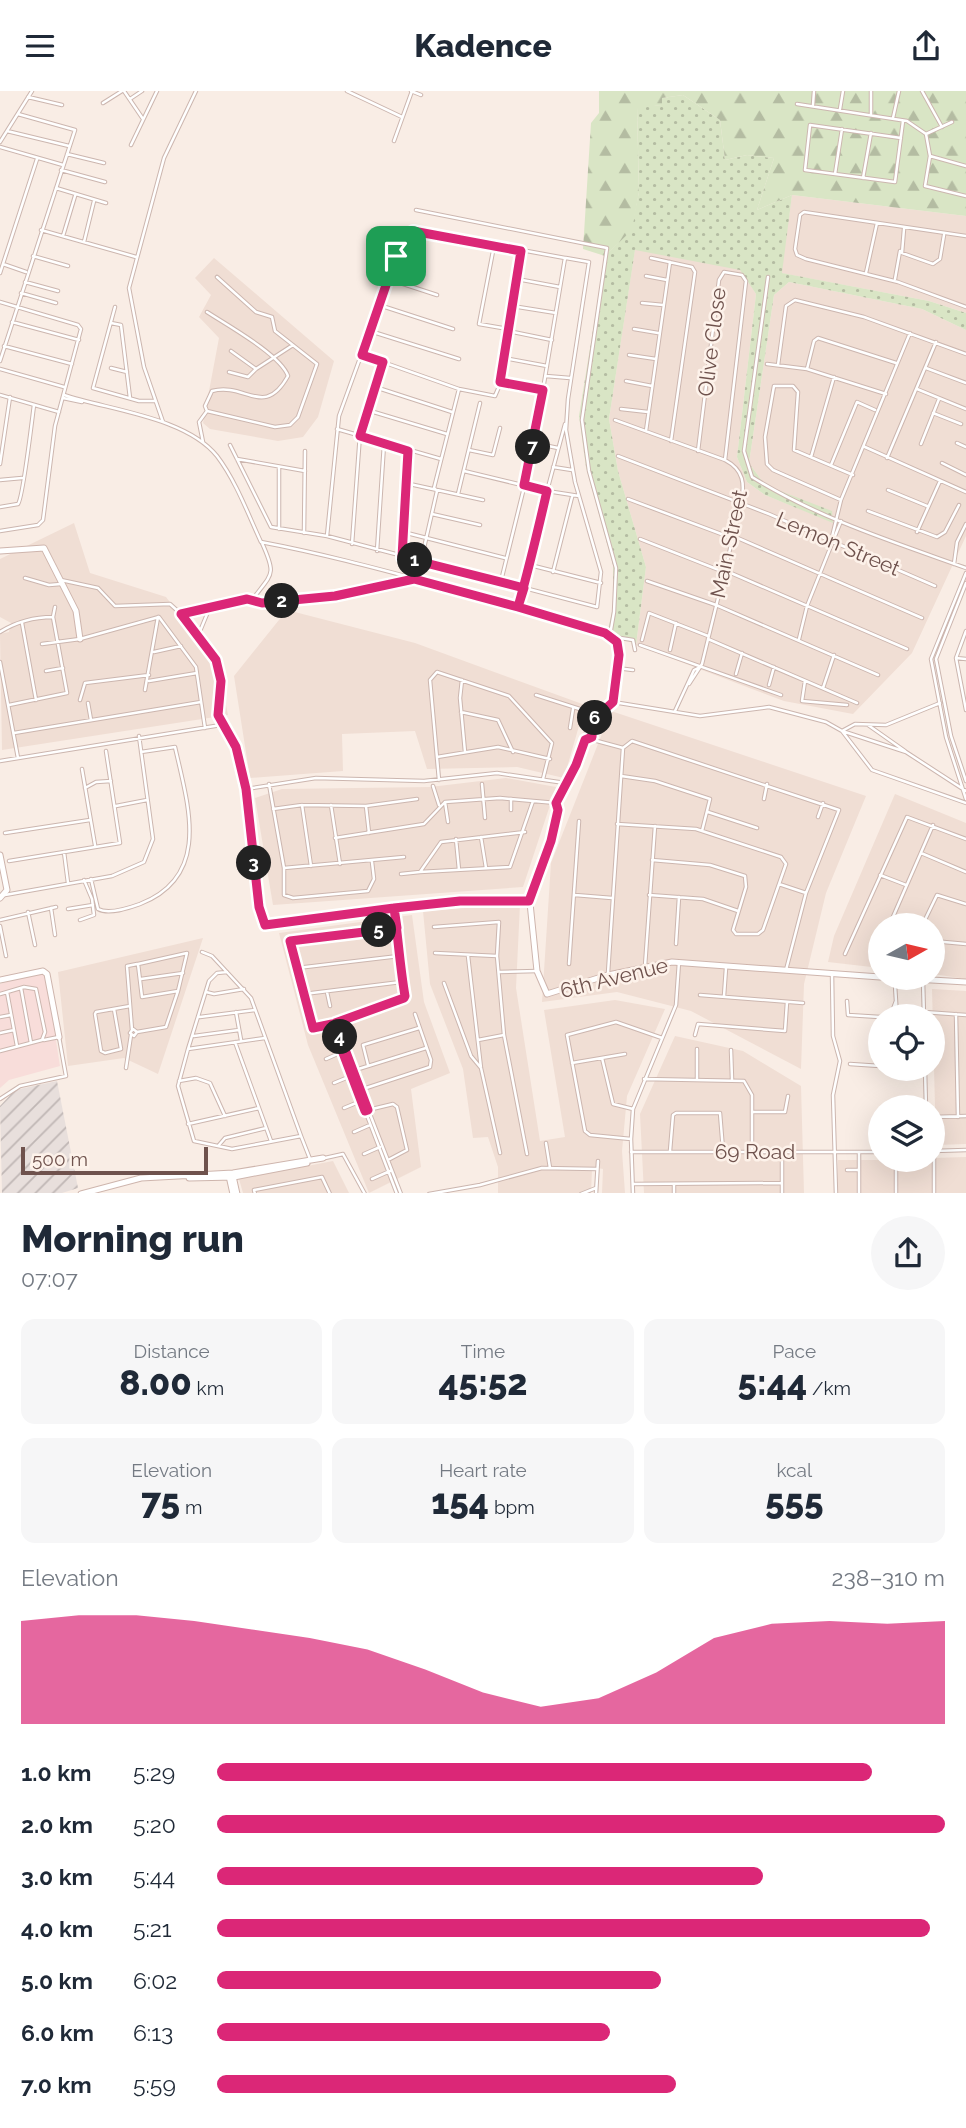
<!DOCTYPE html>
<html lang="en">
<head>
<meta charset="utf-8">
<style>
	:root { --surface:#fff; --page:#f6f6f7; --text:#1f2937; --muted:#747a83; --accent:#db2777 }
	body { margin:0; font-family:Raleway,sans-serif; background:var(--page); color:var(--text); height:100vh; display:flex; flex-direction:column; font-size:26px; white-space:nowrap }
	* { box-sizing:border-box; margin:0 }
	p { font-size:23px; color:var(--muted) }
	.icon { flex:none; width:38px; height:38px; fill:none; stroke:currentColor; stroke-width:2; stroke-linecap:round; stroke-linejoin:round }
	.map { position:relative; height:1102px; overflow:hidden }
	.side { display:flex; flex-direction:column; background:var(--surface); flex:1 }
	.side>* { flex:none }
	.needle { width:46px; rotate:82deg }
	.controls { position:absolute; left:868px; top:822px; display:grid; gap:14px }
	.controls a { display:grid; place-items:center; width:77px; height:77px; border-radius:50%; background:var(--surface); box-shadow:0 7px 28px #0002; font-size:35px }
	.scale { position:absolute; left:21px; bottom:18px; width:187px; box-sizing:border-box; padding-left:7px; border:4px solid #6f524d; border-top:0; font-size:19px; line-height:24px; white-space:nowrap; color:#6f524d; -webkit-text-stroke:5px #fdf2ea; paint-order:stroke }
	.pin { position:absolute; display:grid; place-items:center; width:60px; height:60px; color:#fff; margin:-30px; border-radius:14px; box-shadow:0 4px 10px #0006 }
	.km { position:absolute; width:35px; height:35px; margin:-18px; border-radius:50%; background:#222; color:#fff; font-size:19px; line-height:35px; text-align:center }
	.round { display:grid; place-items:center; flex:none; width:74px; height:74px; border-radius:37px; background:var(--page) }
	.overview { display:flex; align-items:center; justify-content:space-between; height:119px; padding:0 21px }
	h1 { font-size:38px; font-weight:800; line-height:52px }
	.figures { display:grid; grid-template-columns:repeat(3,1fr); gap:10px; height:119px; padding:7px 21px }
	.figures div { display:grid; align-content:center; border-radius:14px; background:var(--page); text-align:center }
	.figures b { font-size:35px; font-weight:800 }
	.figures small { font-size:19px; font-weight:400 }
	.figures p { font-size:19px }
	.chart { height:196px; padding:14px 21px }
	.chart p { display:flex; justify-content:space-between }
	.chart svg { width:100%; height:126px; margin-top:7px; fill:var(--accent); opacity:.7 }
	ul { padding:0 21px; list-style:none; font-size:23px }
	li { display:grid; grid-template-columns:112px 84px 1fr; align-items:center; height:52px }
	li i { height:18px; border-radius:9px; background:var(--accent) }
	header { display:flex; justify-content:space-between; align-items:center; height:91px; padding:0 21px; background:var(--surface); font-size:32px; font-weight:800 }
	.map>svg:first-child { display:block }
	.residential { fill:#f0ded4 }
	.commercial { fill:#f8ddda }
	.industrial { fill:url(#industrial-furrows) }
	.grass { fill:url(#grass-dots) }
	.forest { fill:url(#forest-firs) }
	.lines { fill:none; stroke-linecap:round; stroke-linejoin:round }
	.street-casing { stroke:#ccb6af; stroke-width:4.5 }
	.secondary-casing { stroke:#ceb5ad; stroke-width:7 }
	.street { stroke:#fff; stroke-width:2.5 }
	.secondary { stroke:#fff; stroke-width:5 }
	.route-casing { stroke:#fff; stroke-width:14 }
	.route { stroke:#db2777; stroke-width:9 }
	.labels { text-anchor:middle; stroke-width:5; stroke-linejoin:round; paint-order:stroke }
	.street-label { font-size:21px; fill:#6f524d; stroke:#fdf2ea }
</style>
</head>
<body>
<header><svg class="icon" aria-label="menu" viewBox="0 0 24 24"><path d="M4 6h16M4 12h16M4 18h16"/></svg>Kadence<svg class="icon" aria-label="share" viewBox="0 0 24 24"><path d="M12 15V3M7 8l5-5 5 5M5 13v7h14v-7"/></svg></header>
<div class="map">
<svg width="966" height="1103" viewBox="0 0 966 1103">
	<defs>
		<pattern id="industrial-furrows" width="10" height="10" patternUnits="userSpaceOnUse" patternTransform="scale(1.75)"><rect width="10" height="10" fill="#e8dfdc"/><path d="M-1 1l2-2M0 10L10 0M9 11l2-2" fill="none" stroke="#c0b7b5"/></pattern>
		<pattern id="grass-dots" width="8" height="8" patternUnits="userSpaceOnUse" patternTransform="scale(1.75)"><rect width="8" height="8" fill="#d9e5c5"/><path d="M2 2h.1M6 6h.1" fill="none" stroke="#b4bca2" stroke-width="1.8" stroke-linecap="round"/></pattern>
		<pattern id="forest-firs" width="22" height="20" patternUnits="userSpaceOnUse" patternTransform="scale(1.75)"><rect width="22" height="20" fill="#d9e5c5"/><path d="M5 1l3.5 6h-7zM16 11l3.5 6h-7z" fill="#b4bca2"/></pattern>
	</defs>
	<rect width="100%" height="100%" fill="#f9ede5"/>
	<path class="residential" d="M792,104L966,125V222L929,210L781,182Z
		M635,158L740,178L756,203L737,366L747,391L765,404L832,431L765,394L749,372L774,204L789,191L922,218L966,239V445L912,562L853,623L784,610L636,554L646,476L618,380L609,328Z
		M214,167L334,270L318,326L303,346L278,350L210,338L203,332L219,247L199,226L211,204L195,187Z
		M74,432L90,482L166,506L218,574L228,624L2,659L0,543L9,541L11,532L0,526V468Z
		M287,519L415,552L585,614L564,687L517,676L427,678L415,640L342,643L343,680L250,687L234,585Z
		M611,620L866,705L826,802L804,893L801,978L691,920L617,901L542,911L551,772Z
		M506,687L556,696L523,796L273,814L255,707L282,698L430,696Z
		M895,703L966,732V888L933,883V835H880V877L828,871L834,845Z
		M520,813L516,897L540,1050L565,1046L544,919L615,909L665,918L627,1005L622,1060L625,1102H602L603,1078L598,1077L592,1078L591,1102H498V1076L488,1046L473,1047L463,978L430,893L423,820Z
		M412,824L424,911L450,982L411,998L421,1076L369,1102L308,954L279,842Z
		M203,847L158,983L124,967L68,975L58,881Z
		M932,898L966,900V1053L936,1054Z
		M675,945L743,960L801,995L804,1102H644L640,1023Z
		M966,1066V1102L837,1103L838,1069H933V1067Z
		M333,1070L349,1102H243L239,1088Z"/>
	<path class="commercial" d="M45,880L60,975L9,989L0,997V893Z"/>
	<path class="industrial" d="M57,990L78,1097L62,1102H2L0,1015L15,999Z"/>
	<path class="grass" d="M683,4L720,29L725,69L747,64L774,67L757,119L792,104L782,182L929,210L966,222V239L922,218L789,191L774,204L749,372L765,394L832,420L833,432L765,404L747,391L737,366L756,203L740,179L635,159L609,328L618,380L646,476L636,554L608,539L613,516V474L586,376L579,325L605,165L631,139L639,101L637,16L662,14V7Z"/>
	<path class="forest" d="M599,0H966V125L792,104L757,119L774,67L747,64L725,69L720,29L683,4L662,7V14L637,17L639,101L632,139L605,165L583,158L591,32L599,22Z"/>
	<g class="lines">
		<defs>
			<path id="street" d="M124,0L143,28
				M347,0L402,26
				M411,0L421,4
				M871,0V23
				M922,0L942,36
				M28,6L62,14
				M130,8L142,0
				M103,12L122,0
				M797,13L907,30L926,43L930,65L925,95L966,105
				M813,14L814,0
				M840,18L843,0
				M893,27L899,0
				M7,40L69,55
				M926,43L952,31
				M901,47L810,34L805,79L895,91L903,30
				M394,50L412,0
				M0,51L32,0
				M131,54L157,0
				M0,56L63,74
				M67,63L104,72
				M930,65L966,75
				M61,79L105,91
				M835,83L842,38
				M863,87L871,42
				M56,97L106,112
				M416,119L607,157L582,329L589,380L616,477L614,521L610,544
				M904,138L902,162L933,173L940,168L944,144
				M41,139L136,166
				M63,145L75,105
				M966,145L804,121L800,124L795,158L797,164L806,168L898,191L966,216
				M84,151L94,110
				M494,155L479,233L508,238
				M33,165L68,175
				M651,167L692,176L695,181L671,350
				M3,173L26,181
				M0,182L37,68
				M866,182L877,132
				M646,185L667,189
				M768,186L744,360L752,386C818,427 893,451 966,477
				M388,188L437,204
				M517,188L560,196
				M895,188L900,160
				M25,191L58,200
				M21,202L56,212
				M0,211L78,234L81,238L55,335L43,429L38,434L0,440
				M642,212L663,214
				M379,214L453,238
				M512,215L556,222
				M115,216L93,297L139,310H155
				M12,231L79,249
				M111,232L121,234L130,307
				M634,238L658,242
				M370,240L459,268
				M508,240L552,249
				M4,255L72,273
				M231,260L256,278L293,254
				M363,264L459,298L495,305L501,291L521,160
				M629,264L656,268
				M504,267L547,275
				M0,270L75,39L18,23
				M767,273L807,278L886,303
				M778,274L786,215L795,209L864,226L966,263
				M111,277L127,281
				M926,277L966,292
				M0,278L64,296
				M807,278L814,250L818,247L896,272
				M229,281L248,286L256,278
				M546,285L570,287
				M626,290L652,295
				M501,291L542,299
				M375,296L452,321
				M917,298L966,318
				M0,304L59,321
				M64,304C109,319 186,326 217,365C236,390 248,423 261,451C341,466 418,489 496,509C533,519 580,527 613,547L619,564L613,611L595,627L591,640L597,650L623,657
				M63,307L82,311
				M621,318L648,321
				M367,319L447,343
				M207,320L205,315L212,300C246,291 264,328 288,285C281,264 227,234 207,221
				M933,322L961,333
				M615,329L725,369C744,379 745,393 741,413L702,573L689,593
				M163,331L144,276L129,197L164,67L196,0
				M565,333L547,400L579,405
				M337,338L441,368
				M646,340L670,171
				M203,351L199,331L207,320L275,336L290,334L298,326L317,273L275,240L272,226L256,221L217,186
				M534,352L558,357
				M957,352L966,356
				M921,353L939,308
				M230,354L271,436L327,445L597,516L601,481L575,391L566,339L568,308L589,171L566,167
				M865,356L966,401
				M469,359L493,364L500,337
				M698,360L719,189L724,181L742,184L746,190L725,369
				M618,365L769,423L935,495
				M811,366L834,286
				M887,367L936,251
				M237,368L305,380
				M942,372L966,384
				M0,373L10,306
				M831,374L857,311L875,319
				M279,376V438
				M553,376L572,379
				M464,380L547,400L518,516
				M0,389L22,387
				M405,392L483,409
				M888,399L927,415
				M458,403L480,312
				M628,408L732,447
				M841,409L773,379L767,373L765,346L774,295H793L798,301L794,359L853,384
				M0,416L18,413C23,407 32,329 34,314
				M868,420L937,446L945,441L959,414
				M432,423L480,434
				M403,441L505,467
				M917,441L940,390
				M304,442L305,360
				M327,445L339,325L404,146L417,140L565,167L532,364L501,490
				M733,445L922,527
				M640,448L724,481
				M831,450L841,409L910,242
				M352,453L360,343L383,272
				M377,460L384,353
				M402,466L407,361
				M421,470L437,400L434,397L459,298
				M954,473L957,451L966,433
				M530,474L601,492
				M724,479L907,558
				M553,481L572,406
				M966,482L931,568L946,646L966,708
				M25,487L49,494L61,493
				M61,489L98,497L115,515L170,513L181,523L247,508L262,512L335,505L411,488
				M647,490L716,514L878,584
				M966,492L936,568L951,645L966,690
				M252,509C272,482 277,485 262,452
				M22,532L36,609
				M966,540L956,567L966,619
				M0,541C16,531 33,526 53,526
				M198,545L210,516
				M614,546L633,549L635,559
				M708,548L857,612
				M799,548L807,515L841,430
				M642,549L649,522L708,545
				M42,553L80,548L159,526L196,576L205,637
				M640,554L781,604
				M670,559L676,532
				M154,561L181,555
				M956,567L966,568
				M0,571L18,667
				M617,577L633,579
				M46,580L63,577
				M736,583L742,562
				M462,589L460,607L465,661
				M149,590L197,582
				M805,590L802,610L847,614
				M769,594L774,576
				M823,597L834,564
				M145,599L158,526
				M536,604L586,620V647
				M80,609L85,592L149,584
				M613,611L700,625L769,616L826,631L842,640L855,633L886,634L940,612
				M88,612L91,629
				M9,614L67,602L53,526L55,516
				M675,620L694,579L700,576
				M461,621L498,629L513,661
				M868,634L905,660
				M570,637L573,618
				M842,640L872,679L966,712
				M842,640L906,661L966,700
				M14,642L201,611
				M437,666L498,656L550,668
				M0,670L221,634
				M82,678L95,754
				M621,685L655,690L710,708L702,740
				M439,689L430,589L437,581L509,605L552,652L543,688
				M269,693L284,777L404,766
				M482,693L485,727
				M433,695L439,714
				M85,697L96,691L111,690
				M246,698L316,687L424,690L497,682L565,692L576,674L585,649L592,646
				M511,708V719
				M764,708L767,693
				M445,711L448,731
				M302,714L311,775
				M331,714L340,773
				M116,715L147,709
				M366,715L369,742
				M273,718L302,714L366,715L417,708
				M708,721L757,737
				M818,726L823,712
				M617,733L696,738L781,766L786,773L763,839L758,843H736L733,839L746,796L745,785L710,774L652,769
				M525,741L441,751L420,781L510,776L533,710
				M5,742L90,729
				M481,746L486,777
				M335,747L424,733L445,711L500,707L556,712L565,692
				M456,748L459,779
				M64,761L68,792
				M921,762L966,781
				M9,770L120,752L106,660
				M284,777V804L293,807L368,800L374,788L372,771
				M401,783L420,781
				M880,784L906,794
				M91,788L98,818C109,824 129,817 140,813C212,785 188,714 175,656L141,661
				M779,793L806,802
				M5,804L112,785L144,771L153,748L139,645
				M575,804L612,807
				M649,804L703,808L738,820
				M529,808C538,786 563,734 556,712
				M51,817L55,844
				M394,817C398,846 400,876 405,905L404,907L314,938L290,850L397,837
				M68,818L93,814
				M28,821L35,854
				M0,829L56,816
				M80,829L94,824L92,808L84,789
				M0,835L6,865
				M889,835L933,734
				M922,835L937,804L966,813
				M434,836L499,831L497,865L504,944L527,1063
				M933,850L966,853
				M676,853L679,806
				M187,862L178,900L142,906L138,873Z
				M435,862L497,865
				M845,863L907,726L966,748
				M468,865L481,977L500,1062
				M569,873L579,730
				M645,875L655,735
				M297,877L399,865
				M227,881L217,882L209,890L188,958L265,947
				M499,881L537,880
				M608,882L623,657L632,650L839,719L806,802L786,879
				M832,883L833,945L840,970L833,1004L836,1103
				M888,887L895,894L897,926
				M141,888L183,882
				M923,889L924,926
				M444,892L471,965L481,977
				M21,897L31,952
				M7,901L17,955
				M206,901L214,903L244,898
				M327,901L330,915
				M0,903L24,896L36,898L45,941L42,949L0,960
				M304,903L401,891
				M700,904L803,912
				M724,905L726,877
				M847,910L848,924L880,926
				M114,918L121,958L105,962L101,960L95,923L96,921L130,915
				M236,921L241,949
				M924,921L966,924
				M956,923L958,1026
				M0,926L11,924
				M200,926L255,919
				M890,926L896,910
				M332,933L397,1103
				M335,933L401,1103
				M133,938L137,941L134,945L130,942Z
				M132,939L127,875L137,873
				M137,941L166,936L178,900
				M0,942L14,939
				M695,944L698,933L785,940L787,911
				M194,945L239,939
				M478,949L504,944
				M235,951L271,1050
				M188,958L178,995L194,1050L232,1058L301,1045L251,907L212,865L202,861
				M731,959L732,988
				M602,967L613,1013L633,1018
				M326,968L342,961
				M572,972L625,963
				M850,973L880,975
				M368,974L363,954L419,937
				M126,977L131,944
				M925,978L926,1017
				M352,980L426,957
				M697,987V958
				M644,988L744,990L752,1004V1060
				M179,990L196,987L210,992L225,1025
				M334,992L351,985
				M360,999L430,976L431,969L415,923
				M0,1008L20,995L66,985L59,946L44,949
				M897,1015L916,1017
				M344,1017L361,1010
				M368,1019L393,1013L397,1016L407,1059L388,1069
				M753,1021H785L788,1005
				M933,1026L966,1025
				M188,1033L259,1017
				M354,1041L370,1034
				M301,1045L310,1068
				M631,1048L590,1044L585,1040L567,944L616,931L662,947
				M546,1052L550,1077
				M219,1054L225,1047L266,1037
				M670,1060L673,1024L676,1022H720L723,1059
				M934,1060V1103
				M934,1060L966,1059
				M631,1061H880
				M782,1061V1103
				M859,1061V1103
				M364,1063L380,1056
				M325,1067L343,1063L365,1103
				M896,1069V1103
				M847,1079H859
				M372,1088L390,1080
				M633,1093L782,1092
				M674,1093V1103
				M255,1103L254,1099L322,1086L330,1103
				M429,1103L480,1094L542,1077L597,1078
				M581,1103L596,1097
				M596,1103L598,1070
				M633,1103L631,1048L633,1018L676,914L679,871"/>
			<path id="secondary" d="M0,460L44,457L76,520L80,548
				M181,523L216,569L221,590L218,624L236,656L246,698L259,816L265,834L426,813L526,808L530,812L537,880L547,903L608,884L672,871L880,886
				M0,764L7,799L0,807
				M897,887L966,891
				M0,889L43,880L47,883L59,946
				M229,1085L233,1103
				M233,1085L237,1103
				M189,1087L234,1086L307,1072
				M81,1103L141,1087L233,1082L323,1067"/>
		</defs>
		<use href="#street" class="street-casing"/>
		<use href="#secondary" class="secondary-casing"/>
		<use href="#street" class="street"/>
		<use href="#secondary" class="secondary"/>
	</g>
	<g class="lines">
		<defs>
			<path id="route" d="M396,165L362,264L383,271L360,345L408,360L402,466L524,497L518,516L414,488L335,505L262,512L247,508L181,523L216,569L221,590L218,624L236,656L246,698L259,816L265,834L394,817C398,846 400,876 405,905L404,907L335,932L368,1019L365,1020L332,933L313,937L290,850L397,837L394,817L460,810H529L551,750L558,719L556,712L576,674L585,649L592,646L593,629L613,611L619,564L617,551L605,542L518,516C529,477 538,439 547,400L524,394L543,299L500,291L521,160L413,140L404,146L396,165"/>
		</defs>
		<use href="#route" class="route-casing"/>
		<use href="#route" class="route"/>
	</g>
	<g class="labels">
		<g class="street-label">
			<text transform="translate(712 251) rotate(-83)" y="7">Olive Close</text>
			<text transform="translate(729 453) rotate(-78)" y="7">Main Street</text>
			<text transform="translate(838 453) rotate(23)" y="7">Lemon Street</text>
			<text transform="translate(614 887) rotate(-14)" y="7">6th Avenue</text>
			<text x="755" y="1068">69 Road</text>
		</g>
	</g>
</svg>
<div class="controls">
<a><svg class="needle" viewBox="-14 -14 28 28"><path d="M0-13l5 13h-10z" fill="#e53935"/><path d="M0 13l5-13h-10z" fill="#747a83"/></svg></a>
<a><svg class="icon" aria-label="locate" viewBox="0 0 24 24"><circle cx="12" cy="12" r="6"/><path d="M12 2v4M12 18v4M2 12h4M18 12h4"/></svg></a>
<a><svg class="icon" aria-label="layers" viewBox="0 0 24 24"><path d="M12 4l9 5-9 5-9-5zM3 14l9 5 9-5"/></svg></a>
</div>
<div class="scale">500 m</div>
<div class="pin" style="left:396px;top:165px;background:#1e9e55"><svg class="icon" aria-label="arrive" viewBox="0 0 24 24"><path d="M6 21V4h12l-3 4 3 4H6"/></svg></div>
<b class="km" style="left:415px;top:469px">1</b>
<b class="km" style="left:282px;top:510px">2</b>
<b class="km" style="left:254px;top:772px">3</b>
<b class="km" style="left:340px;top:946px">4</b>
<b class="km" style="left:379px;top:839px">5</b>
<b class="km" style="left:595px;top:627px">6</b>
<b class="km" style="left:533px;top:356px">7</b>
</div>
<section class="side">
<div class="overview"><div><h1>Morning run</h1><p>07:07</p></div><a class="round"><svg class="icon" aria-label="share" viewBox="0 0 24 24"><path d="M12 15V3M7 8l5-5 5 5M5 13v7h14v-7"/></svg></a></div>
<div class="figures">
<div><p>Distance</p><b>8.00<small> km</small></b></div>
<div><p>Time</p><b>45:52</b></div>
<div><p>Pace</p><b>5:44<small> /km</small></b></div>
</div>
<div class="figures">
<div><p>Elevation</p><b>75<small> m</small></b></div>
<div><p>Heart rate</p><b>154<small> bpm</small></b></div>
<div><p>kcal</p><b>555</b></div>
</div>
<div class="chart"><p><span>Elevation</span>238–310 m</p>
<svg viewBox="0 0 160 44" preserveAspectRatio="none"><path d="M0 44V8L10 6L20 6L30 8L40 11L50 14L60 18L70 25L80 33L90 38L100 35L110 26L120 14L130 9L140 8L150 9L160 8V44z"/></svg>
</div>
<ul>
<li><b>1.0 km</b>5:29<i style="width:90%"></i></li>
<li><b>2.0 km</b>5:20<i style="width:100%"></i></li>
<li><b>3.0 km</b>5:44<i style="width:75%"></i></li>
<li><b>4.0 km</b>5:21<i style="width:98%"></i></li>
<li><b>5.0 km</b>6:02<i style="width:61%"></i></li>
<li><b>6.0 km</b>6:13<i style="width:54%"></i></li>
<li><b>7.0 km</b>5:59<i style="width:63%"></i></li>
</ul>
</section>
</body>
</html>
